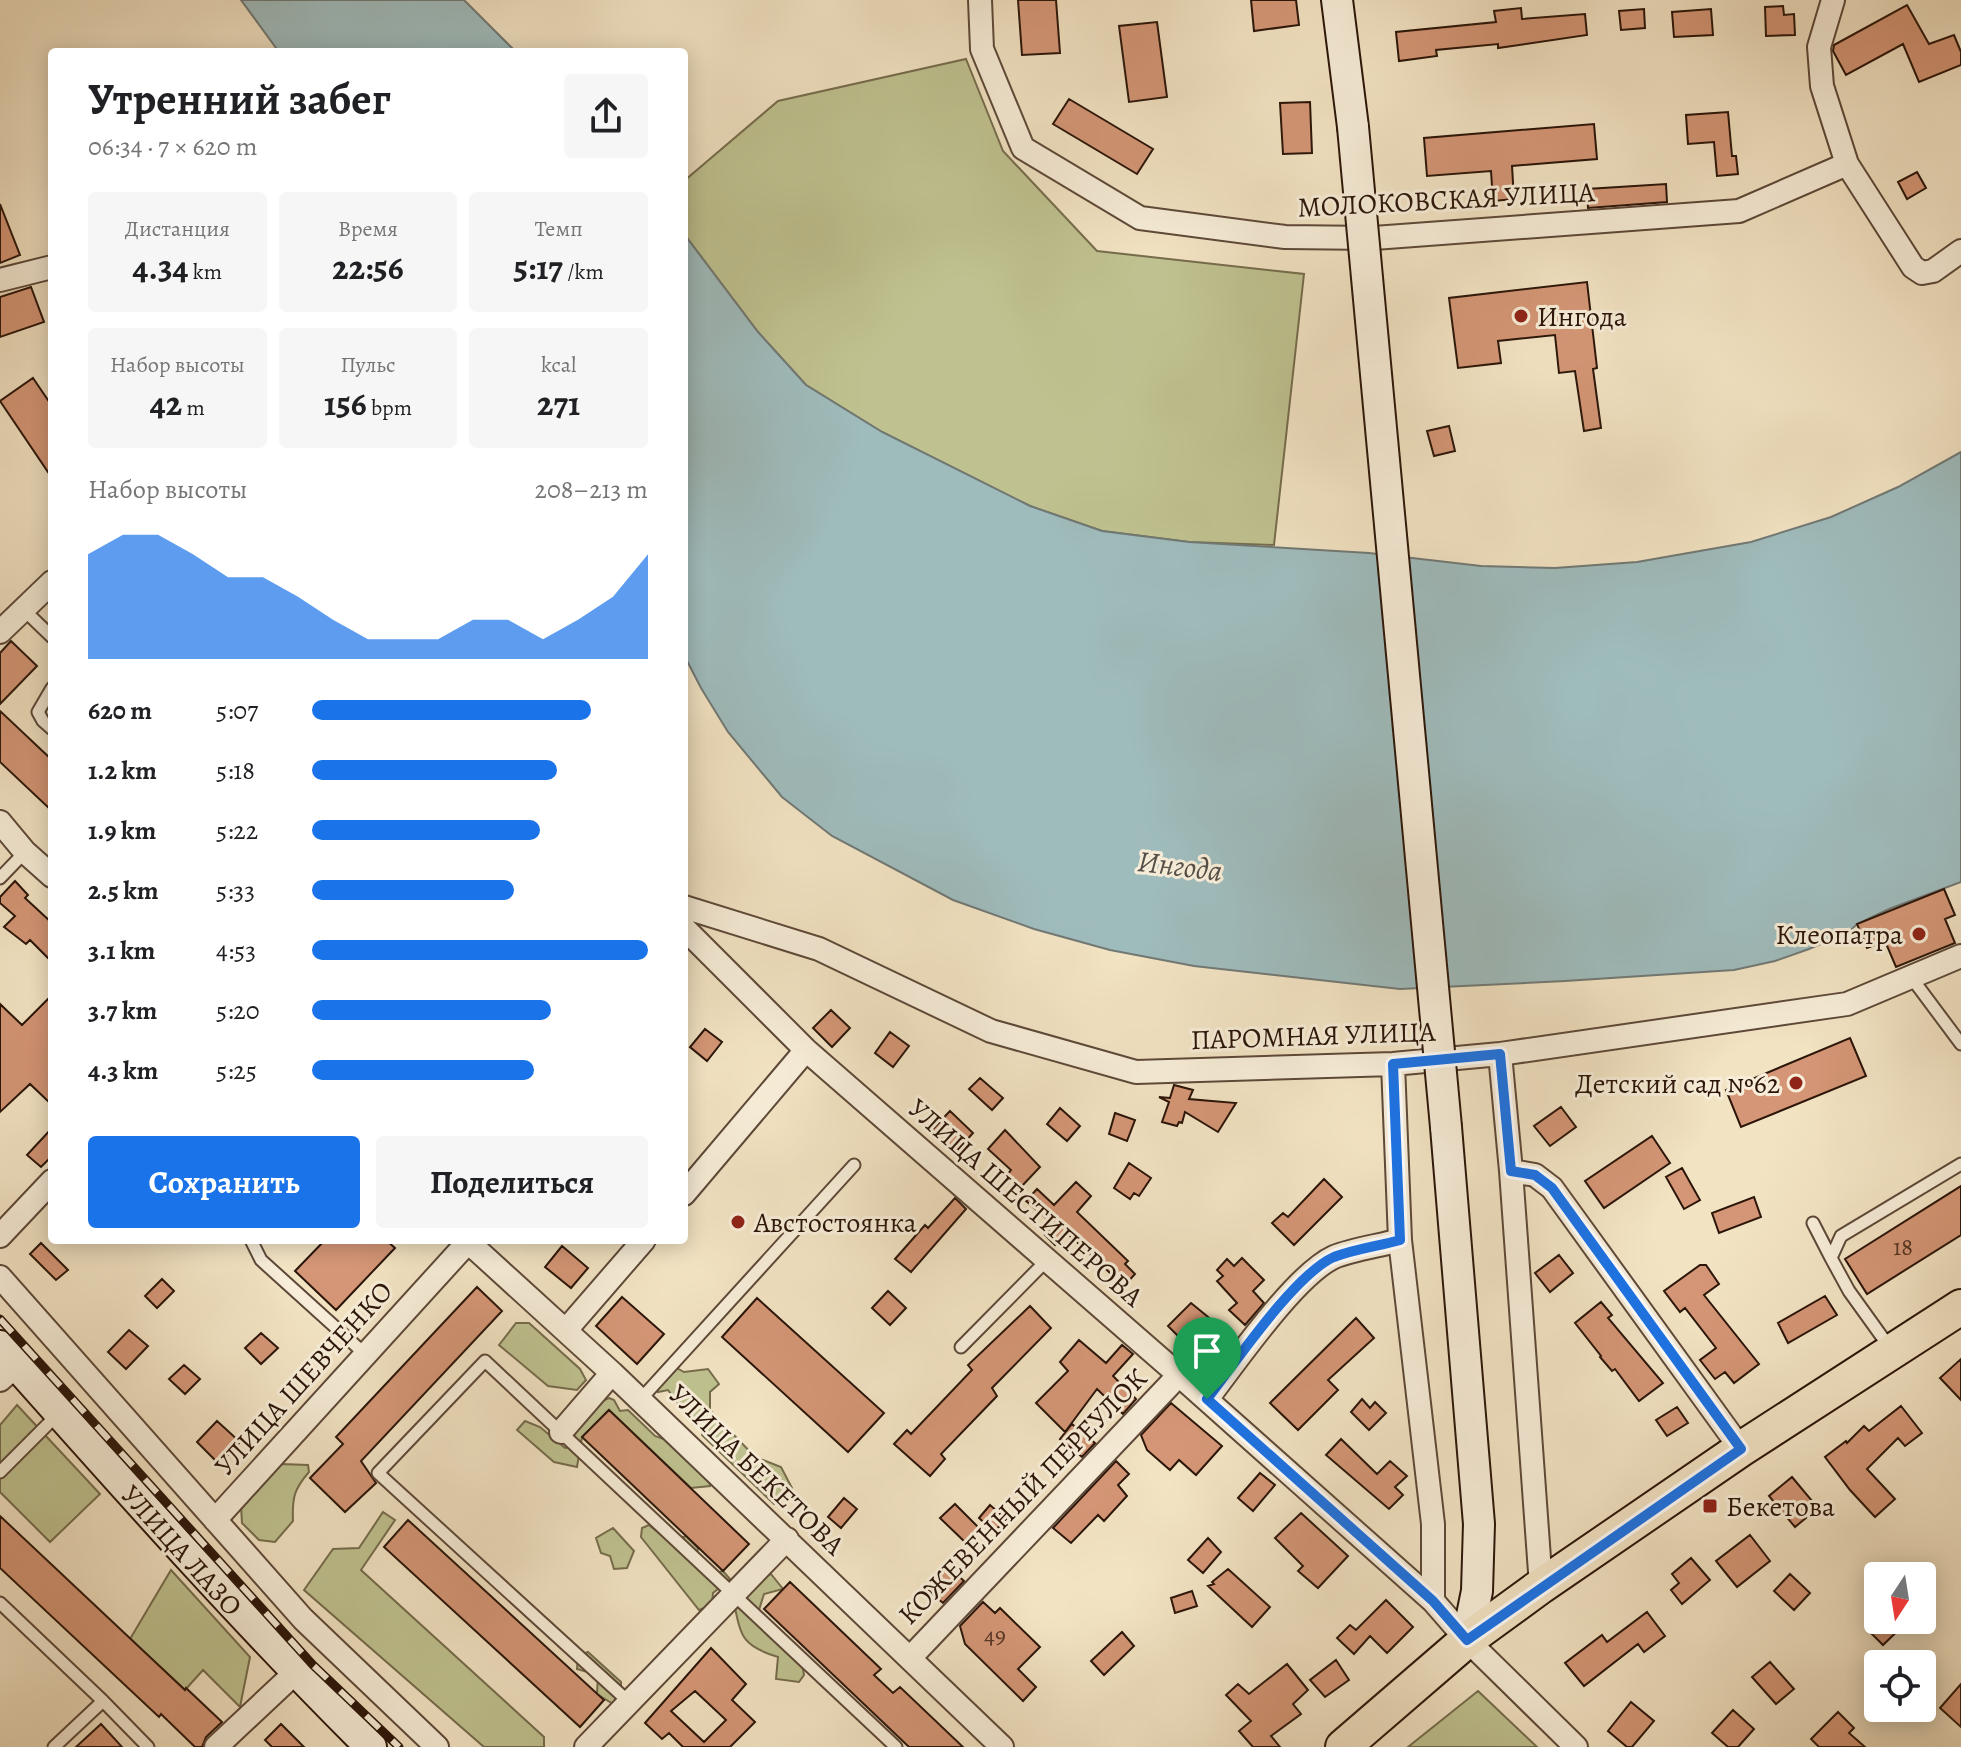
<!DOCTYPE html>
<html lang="ru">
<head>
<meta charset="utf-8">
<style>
	:root { --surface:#fff; --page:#f6f6f6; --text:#202124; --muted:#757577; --accent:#1a73e8 }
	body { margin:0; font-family:Alegreya,serif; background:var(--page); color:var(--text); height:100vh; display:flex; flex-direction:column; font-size:30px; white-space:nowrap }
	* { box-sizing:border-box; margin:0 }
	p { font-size:26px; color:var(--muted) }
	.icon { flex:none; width:44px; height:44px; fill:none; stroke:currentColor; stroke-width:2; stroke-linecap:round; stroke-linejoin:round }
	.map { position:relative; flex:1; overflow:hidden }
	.side { position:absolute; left:48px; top:48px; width:640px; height:1196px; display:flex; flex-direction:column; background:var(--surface); border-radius:8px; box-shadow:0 4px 20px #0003 }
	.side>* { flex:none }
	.needle { width:52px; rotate:192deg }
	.buttons { position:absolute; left:1864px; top:1562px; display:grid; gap:16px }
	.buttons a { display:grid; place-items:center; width:72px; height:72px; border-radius:8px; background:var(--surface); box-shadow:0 4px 20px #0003; font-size:40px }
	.pin { position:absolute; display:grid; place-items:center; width:68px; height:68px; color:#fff; margin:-82px -34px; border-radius:50% 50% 50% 0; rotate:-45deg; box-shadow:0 0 8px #0007 }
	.pin .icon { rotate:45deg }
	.round { display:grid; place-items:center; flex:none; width:84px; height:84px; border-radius:8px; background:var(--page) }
	.headline { display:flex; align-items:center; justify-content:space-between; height:136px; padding:0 40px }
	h1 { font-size:44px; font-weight:600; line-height:60px }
	.stats { display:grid; grid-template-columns:repeat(3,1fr); gap:12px; height:136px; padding:8px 40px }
	.stats div { display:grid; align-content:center; border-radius:8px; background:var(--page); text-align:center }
	.stats b { font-size:34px; font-weight:600 }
	.stats small { font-size:22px; font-weight:400 }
	.stats p { font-size:22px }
	.chart { height:224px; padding:16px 40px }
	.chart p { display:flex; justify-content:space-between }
	.chart svg { width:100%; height:144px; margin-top:8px; fill:var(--accent); opacity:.7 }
	.primary-button { display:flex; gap:16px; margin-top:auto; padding:16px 40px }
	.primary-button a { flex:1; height:92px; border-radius:8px; background:var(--accent); color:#fff; font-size:32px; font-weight:600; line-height:92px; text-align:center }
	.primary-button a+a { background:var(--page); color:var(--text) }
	ul { padding:0 40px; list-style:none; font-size:26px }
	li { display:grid; grid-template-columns:128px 96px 1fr; align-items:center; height:60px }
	li i { height:20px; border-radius:10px; background:var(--accent) }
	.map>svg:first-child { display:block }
	.green { fill:#bfc290; stroke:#756c4c; stroke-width:2 }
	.water { fill:#9fbcbd; stroke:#717975; stroke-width:2 }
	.building { fill:#d49676; stroke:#2b1509; stroke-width:2; fill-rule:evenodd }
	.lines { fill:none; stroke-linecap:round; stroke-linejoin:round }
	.lane-casing { stroke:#5d4838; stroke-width:15 }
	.street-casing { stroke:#5d4838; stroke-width:26 }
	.secondary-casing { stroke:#2b1509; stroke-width:34 }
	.primary-casing { stroke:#2b1509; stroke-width:38 }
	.lane { stroke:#f7edd8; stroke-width:11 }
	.street { stroke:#f7edd8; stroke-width:22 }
	.secondary { stroke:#f7edd8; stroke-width:30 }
	.primary { stroke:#f2e3c3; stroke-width:34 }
	.rail-casing { stroke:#2b1509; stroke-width:9 }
	.rail { stroke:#f7edd8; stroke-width:6; stroke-dasharray:18; stroke-linecap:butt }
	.secondary-bridge-casing { stroke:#2b1509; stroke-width:34; stroke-linecap:butt }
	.secondary-bridge { stroke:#f7edd8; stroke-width:30 }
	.route-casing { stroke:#fff; stroke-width:16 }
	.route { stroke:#1a73e8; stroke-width:10 }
	.poi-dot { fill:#8f2418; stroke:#f7edd8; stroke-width:3 }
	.labels { text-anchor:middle; stroke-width:6; stroke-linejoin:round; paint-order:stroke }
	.number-label { font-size:24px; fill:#553524 }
	.street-label { font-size:28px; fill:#2b1509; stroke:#f7edd8 }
	.poi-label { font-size:28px; fill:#2b1509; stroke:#f7edd8; text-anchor:start }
	.water-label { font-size:30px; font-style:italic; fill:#544f48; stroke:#f7edd8 }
</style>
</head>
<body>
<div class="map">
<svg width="1961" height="1747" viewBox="0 0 1961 1747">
	<rect width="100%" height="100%" fill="#f2e3c3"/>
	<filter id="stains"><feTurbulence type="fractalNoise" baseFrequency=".0025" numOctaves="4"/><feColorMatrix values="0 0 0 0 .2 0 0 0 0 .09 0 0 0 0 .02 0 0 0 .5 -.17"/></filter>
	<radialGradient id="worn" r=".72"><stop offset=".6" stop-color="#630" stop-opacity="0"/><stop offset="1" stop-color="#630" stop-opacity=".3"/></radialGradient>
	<path class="green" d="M966,59L1003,151L1097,251L1304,274L1274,545L1189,542L1102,531L1030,506L882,432L806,385L758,332L684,234V181L778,101Z
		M516,1323H529L580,1369L586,1380L577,1390L548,1386L499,1345Z
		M666,1362L684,1372L708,1369L719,1384L710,1392V1410L755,1457L781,1467L792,1488L774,1504L702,1435L707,1419L693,1424L668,1390L658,1392L652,1378Z
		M609,1398L614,1400L620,1411L628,1410L655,1436L677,1444L709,1479L710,1486L691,1488L609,1410L582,1437L577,1467L554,1462L517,1430L525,1421L540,1427L565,1448L576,1446L573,1427L587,1408Z
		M17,1405L100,1494L50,1542L0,1492V1425Z
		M281,1464L308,1465L309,1472C294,1489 292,1498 293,1521L275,1542L259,1540L242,1523L241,1505Z
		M383,1512L395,1520L361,1570L544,1737V1747H484L304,1590L333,1549L359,1548Z
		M649,1525L670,1542L686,1536L698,1548L695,1565L706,1575L723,1571L730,1579L713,1593L712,1605L699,1610L641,1537L642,1528Z
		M613,1528L634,1551L627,1568L614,1569L610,1556L601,1553L596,1538Z
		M171,1570L250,1657L240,1707L203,1670L185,1690L130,1639Z
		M771,1574L783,1589L764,1594L759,1610L769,1635L801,1658L804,1675L799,1682L776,1679L778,1657C742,1646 741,1637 734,1603L747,1582Z
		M588,1652L621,1682V1696L613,1704L597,1694L598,1675L577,1669L578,1656Z
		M1478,1691L1537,1747H1408Z"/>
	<path class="water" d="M241,0H464L516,52H279Z
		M684,234L758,332L806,385L882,432L1030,506L1102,531L1189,542L1369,553L1481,566L1555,568L1637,562L1751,542L1831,517L1898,487L1961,452V882L1889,909L1857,924L1849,932L1809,949L1775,961L1734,970L1565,981L1400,989L1194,966L1110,950L1034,929L953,900L832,836L782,797L728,732L701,688L684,655Z"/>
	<path class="building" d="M1018,0H1056L1060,53L1022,55Z
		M1251,0H1296L1299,25L1254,31Z
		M1907,5L1929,44L1954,35L1961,52V65L1919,82L1903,44L1846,75L1833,51L1834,45Z
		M1783,6L1784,15L1794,14L1795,35L1766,36L1765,7Z
		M1521,8L1522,19L1585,14L1587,35L1498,48V44L1436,50L1437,56L1399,61L1396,32L1496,22L1494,11Z
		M1644,9L1645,28L1621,30L1619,11Z
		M1711,9L1713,35L1674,37L1672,12Z
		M1157,22L1167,97L1129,102L1119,26Z
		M1069,99L1153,149L1137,174L1053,124Z
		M1310,102L1312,153L1283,154L1280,103Z
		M1728,112L1732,156H1736L1738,174L1717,176L1714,142L1688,144L1686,115Z
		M1594,124L1597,159L1512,166L1514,199L1493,201L1491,171L1427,176L1424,138Z
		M1917,172L1926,188L1907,199L1898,182Z
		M1666,184L1667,202L1588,208L1587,189Z
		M0,204L20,255L0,263Z
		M1587,282L1597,368L1593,369L1601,428L1584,431L1575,371L1559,373L1555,335L1498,341L1501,363L1458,368L1449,298Z
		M31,287L44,322L0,337V297Z
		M33,378L52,406V478L0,401Z
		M1449,426L1455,451L1434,456L1427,431Z
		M11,641L37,666L0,704V653Z
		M0,711L52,760V811L0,762Z
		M15,881L28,895L25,898L52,923V962L30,940L26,944L4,927L15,916L0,903V897Z
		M1944,889L1955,915L1945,919L1955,943L1896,967L1885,941L1867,948L1857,924Z
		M52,995V1105L30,1084L0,1112V1004L22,1025Z
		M831,1010L850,1028L832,1047L813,1028Z
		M705,1029L722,1042L707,1061L690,1047Z
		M890,1032L909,1046L893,1067L875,1053Z
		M1850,1038L1866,1076L1741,1127L1726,1090Z
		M980,1078L1003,1098L992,1110L969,1089Z
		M1174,1085L1193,1090L1189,1099L1236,1103L1218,1132L1185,1112L1182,1123L1179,1122L1177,1126L1162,1122L1169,1102L1159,1097L1170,1098Z
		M1561,1107L1576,1127L1550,1146L1534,1126Z
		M1060,1108L1080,1126L1067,1141L1047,1124Z
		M950,1111L973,1133L956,1152L932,1130Z
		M1115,1113L1135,1120L1127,1141L1109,1134Z
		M52,1128V1156L41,1167L27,1155Z
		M1005,1130L1040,1167L1020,1188L1007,1175L1011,1170L988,1149Z
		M1652,1136L1670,1163L1604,1208L1585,1181Z
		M1129,1163L1151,1178L1139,1196L1134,1193L1130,1199L1114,1188Z
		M1682,1168L1700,1200L1684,1209L1666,1177Z
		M1324,1179L1342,1197L1294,1245L1272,1223L1283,1213L1288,1217Z
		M1076,1182L1091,1196L1077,1212L1128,1261L1125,1264L1135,1274L1124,1286L1066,1232L1055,1245L1045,1235L1054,1225L1026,1201L1037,1189L1054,1205Z
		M1961,1186V1235L1867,1294L1845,1259Z
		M1754,1197L1761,1217L1719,1233L1712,1213Z
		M955,1198L966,1209L911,1272L895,1259L925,1225L928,1228Z
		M325,1240H386L395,1248L336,1310L295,1271Z
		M41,1243L68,1270L56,1280L30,1254Z
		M562,1246L588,1268L571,1288L545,1267Z
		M1559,1255L1573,1273L1550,1292L1535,1273Z
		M1242,1258L1264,1280L1253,1291L1264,1303L1245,1325L1229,1310L1237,1303L1217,1281L1223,1276L1217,1270L1227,1259L1234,1266Z
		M1700,1265H1706L1719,1284L1704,1295L1759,1364L1734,1383L1725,1372L1715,1379L1700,1360L1716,1348L1685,1308L1680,1312L1664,1291Z
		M162,1279L174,1291L157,1308L145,1296Z
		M477,1287L502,1311L361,1461L376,1483L345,1512L310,1478L343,1444L336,1437Z
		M888,1291L906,1308L890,1325L872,1308Z
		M1825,1296L1837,1315L1788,1343L1778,1323Z
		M622,1297L664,1334L637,1364L596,1326Z
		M757,1298L884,1413L848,1452L722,1337Z
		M1601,1302L1612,1315L1608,1318L1663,1383L1639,1401L1615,1369L1612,1371L1600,1357L1601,1356L1575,1323Z
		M1191,1303L1218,1325L1193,1351L1168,1326Z
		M1030,1306L1051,1328L992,1388L997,1396L941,1454L945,1459L930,1476L894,1444L907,1430L911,1434L972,1370L968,1365Z
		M1356,1318L1374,1338L1328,1380L1338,1390L1298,1430L1270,1403Z
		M129,1330L148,1346L126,1369L108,1352Z
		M261,1333L278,1348L261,1364L245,1348Z
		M1079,1340L1106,1363L1122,1345L1133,1354L1113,1376L1136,1399L1123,1414L1097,1389L1065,1432L1036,1403L1068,1371L1060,1362Z
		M1961,1359V1400L1940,1378Z
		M184,1365L200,1379L185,1394L169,1379Z
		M1362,1399L1370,1408L1375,1402L1386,1413L1369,1430L1351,1412Z
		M1171,1403L1222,1446L1196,1475L1179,1460L1170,1470L1147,1450L1141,1435Z
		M1901,1406L1922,1433L1905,1446L1898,1438L1867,1469L1895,1499L1875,1517L1850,1490L1825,1457L1846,1441L1847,1443L1864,1426L1869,1431Z
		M1677,1407L1688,1423L1667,1436L1656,1420Z
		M609,1410L749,1544L723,1571L582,1437Z
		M217,1421L240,1442L219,1464L197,1442Z
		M1072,1424L1095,1443L1082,1457L1060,1439Z
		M1341,1439L1377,1474L1390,1461L1407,1476L1395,1487L1403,1495L1389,1509L1326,1455Z
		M1116,1461L1129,1474L1118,1485L1127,1496L1104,1521L1098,1515L1071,1543L1053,1528Z
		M1260,1473L1275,1485L1253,1511L1238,1498Z
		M1792,1477L1818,1508L1795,1527L1769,1496Z
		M844,1498L857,1509L841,1528L828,1517Z
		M955,1504L981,1530L967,1544L940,1518Z
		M990,1505L1006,1519L994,1532L979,1518Z
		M1301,1513L1348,1556L1318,1588L1298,1571L1303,1566L1275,1538Z
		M0,1516L185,1690L186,1688L222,1722L206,1737L202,1747H195L161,1714L159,1717L0,1568Z
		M408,1520L604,1700L580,1727L384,1547Z
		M1750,1535L1770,1561L1737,1587L1716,1561Z
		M1208,1538L1221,1552L1203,1573L1188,1560Z
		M1691,1558L1710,1580L1682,1604L1671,1590L1679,1583L1672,1574Z
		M946,1565L964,1581L943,1603L924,1587Z
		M1228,1569L1270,1607L1252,1627L1208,1586L1214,1584L1212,1582Z
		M1790,1574L1810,1593L1794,1610L1774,1591Z
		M790,1582L881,1669L874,1675L893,1693L900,1687L963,1747H909L764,1609Z
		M1192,1591L1197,1606L1175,1613L1171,1598Z
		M1386,1600L1413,1627L1387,1653L1370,1636L1354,1654L1337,1638L1350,1625L1356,1630Z
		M983,1602L995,1613L1000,1608L1040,1647L1018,1669L1036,1687L1023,1701L965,1644L960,1626Z
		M1647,1612L1665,1636L1644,1652L1638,1644L1584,1686L1565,1663L1602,1635L1607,1642Z
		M1878,1620H1909L1883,1645L1868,1630Z
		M1122,1632L1134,1646L1104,1675L1091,1661Z
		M711,1648L746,1684L732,1700L755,1722L730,1747H683L669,1733L662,1739L645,1723ZM695,1691L726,1720L704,1742L671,1711Z
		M1336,1660L1349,1680L1325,1697L1310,1680Z
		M1770,1662L1794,1689L1776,1704L1752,1677Z
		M1287,1664L1308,1690L1293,1704L1301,1714L1271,1736L1280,1747H1253L1239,1731L1251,1721L1226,1695L1238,1684L1249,1694Z
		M1961,1684V1727L1940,1708Z
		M1631,1702L1654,1721L1632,1747H1627L1608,1731Z
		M1733,1710L1754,1729L1738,1747H1728L1712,1733Z
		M1838,1712L1854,1728L1849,1733L1865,1747H1819L1811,1739Z
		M101,1724L122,1747H76Z
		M281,1724L304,1747H272L265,1740Z"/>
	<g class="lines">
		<defs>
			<path id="lane" d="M24,610L52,637
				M52,688L38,712L43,721L52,729
				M0,878L25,852
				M1911,977L1961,1044
				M1813,1223L1831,1258
				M251,1240L261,1260L366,1355
				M961,1347L1046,1261
				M1890,1348L1849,1291L1831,1258L1841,1236L1961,1164
				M640,1400L854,1165
				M0,1472L59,1413
				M0,1603L103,1701
				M629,1702L378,1473L485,1361L896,1747
				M54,1747L103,1701L148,1747"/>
			<path id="street" d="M980,0L982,49L1023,148L1140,218L1285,237L1374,238L1739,211L1847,164
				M1833,0L1819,47L1822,86L1847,164L1913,267L1922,273L1933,271L1961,251
				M0,280L52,267
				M0,632L52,582
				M0,822L25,852L52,876
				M684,907L819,949L991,1031L1136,1072L1393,1064L1500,1054L1847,1004L1961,956
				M684,928L806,1050L1179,1375L1433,1601L1467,1640L1576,1747
				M1500,1054L1511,1171L1535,1175L1552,1188L1741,1449
				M1393,1064L1400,1240L1433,1524V1601
				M1511,1171L1541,1586
				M684,1194L806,1050
				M0,1236L52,1181
				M466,1240L612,1373L1002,1747
				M0,1277L303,1619L437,1747
				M566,1330L644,1240
				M0,1380L17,1365
				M1207,1399C1235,1363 1295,1275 1334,1257C1354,1249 1379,1246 1400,1240
				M561,1432L612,1373
				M215,1520L468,1242
				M910,1658L1179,1375
				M216,1747L296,1672
				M586,1747L787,1539"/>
			<path id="secondary" d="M1337,0L1353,127
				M1446,1127L1479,1524L1477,1591L1467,1640
				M0,1346C121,1482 242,1619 371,1747"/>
			<path id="primary" d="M1343,1747L1467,1640L1541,1586L1741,1449L1961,1307"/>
		</defs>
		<use href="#lane" class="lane-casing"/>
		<use href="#street" class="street-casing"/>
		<use href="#secondary" class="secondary-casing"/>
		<use href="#primary" class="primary-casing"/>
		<use href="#lane" class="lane"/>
		<use href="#street" class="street"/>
		<use href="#secondary" class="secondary"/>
		<use href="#primary" class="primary"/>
		<defs>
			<path id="rail" d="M0,1319L313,1665L399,1747"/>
		</defs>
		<use href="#rail" class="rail-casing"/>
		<use href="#rail" class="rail"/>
		<defs>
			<path id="secondary-bridge" d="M1353,127L1446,1127"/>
		</defs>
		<use href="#secondary-bridge" class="secondary-bridge-casing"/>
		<use href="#secondary-bridge" class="secondary-bridge"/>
	</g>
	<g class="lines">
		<defs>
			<path id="route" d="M1500,1054L1511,1171L1535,1175L1552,1188L1741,1449L1467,1640L1433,1601L1207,1399C1235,1363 1295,1274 1334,1257C1355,1249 1379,1246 1400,1240L1393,1064Z"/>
		</defs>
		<use href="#route" class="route-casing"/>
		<use href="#route" class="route"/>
	</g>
	<g class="poi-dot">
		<circle cx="1521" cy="316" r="8"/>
		<circle cx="1919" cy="934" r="8"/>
		<circle cx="1796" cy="1083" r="8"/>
		<circle cx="738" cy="1222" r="8"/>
		<rect x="1702" y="1498" width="16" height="16" rx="4"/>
	</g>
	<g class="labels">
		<g class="number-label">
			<text x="1903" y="1255">18</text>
			<text x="995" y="1643">49</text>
		</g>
		<g class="street-label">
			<text transform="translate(1446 199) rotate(-3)" y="10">МОЛОКОВСКАЯ УЛИЦА</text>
			<text transform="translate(1313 1035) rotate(-2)" y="10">ПАРОМНАЯ УЛИЦА</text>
			<text transform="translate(1026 1202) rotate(41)" y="10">УЛИЦА ШЕСТИПЕРОВА</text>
			<text transform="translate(303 1378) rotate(-48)" y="10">УЛИЦА ШЕВЧЕНКО</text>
			<text transform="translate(757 1469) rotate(44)" y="10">УЛИЦА БЕКЕТОВА</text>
			<text transform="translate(1022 1496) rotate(-46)" y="10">КОЖЕВЕННЫЙ ПЕРЕУЛОК</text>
			<text transform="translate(182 1550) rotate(48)" y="10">УЛИЦА ЛАЗО</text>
		</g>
		<g class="poi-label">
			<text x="1537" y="326">Ингода</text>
			<text x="1903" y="944" text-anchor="end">Клеопатра</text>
			<text x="1780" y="1093" text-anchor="end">Детский сад №62</text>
			<text x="754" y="1232">Австостоянка</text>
			<text x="1726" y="1516">Бекетова</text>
		</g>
		<g class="water-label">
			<text transform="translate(1180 866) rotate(7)" y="10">Ингода</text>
		</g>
	</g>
	<rect width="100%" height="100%" filter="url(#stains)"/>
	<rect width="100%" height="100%" fill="url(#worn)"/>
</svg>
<div class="buttons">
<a><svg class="needle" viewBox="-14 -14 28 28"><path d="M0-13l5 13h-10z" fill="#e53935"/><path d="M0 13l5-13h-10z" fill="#757577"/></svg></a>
<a><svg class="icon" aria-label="locate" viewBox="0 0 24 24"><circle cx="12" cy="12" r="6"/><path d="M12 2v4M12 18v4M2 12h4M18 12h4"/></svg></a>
</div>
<div class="pin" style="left:1207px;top:1399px;background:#1e9e55"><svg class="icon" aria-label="arrive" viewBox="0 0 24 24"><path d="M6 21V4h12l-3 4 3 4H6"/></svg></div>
<section class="side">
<div class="headline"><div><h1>Утренний забег</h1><p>06:34 · 7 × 620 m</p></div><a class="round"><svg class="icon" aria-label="share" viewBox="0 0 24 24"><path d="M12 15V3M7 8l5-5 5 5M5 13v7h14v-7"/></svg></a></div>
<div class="stats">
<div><p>Дистанция</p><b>4.34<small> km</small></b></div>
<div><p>Время</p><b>22:56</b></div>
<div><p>Темп</p><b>5:17<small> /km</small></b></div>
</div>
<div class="stats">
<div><p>Набор высоты</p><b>42<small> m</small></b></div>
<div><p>Пульс</p><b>156<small> bpm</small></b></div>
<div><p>kcal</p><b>271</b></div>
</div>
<div class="chart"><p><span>Набор высоты</span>208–213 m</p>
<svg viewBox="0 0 160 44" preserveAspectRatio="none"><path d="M0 44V12L10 6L20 6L30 12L40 19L50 19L60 25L70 32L80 38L90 38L100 38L110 32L120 32L130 38L140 32L150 25L160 12V44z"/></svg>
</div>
<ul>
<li><b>620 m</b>5:07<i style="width:83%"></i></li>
<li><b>1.2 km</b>5:18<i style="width:73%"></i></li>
<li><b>1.9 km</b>5:22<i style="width:68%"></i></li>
<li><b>2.5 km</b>5:33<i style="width:60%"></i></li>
<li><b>3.1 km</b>4:53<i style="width:100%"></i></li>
<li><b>3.7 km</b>5:20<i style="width:71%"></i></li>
<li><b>4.3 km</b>5:25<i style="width:66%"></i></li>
</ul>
<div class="primary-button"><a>Сохранить</a><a>Поделиться</a></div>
</section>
</div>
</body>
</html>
